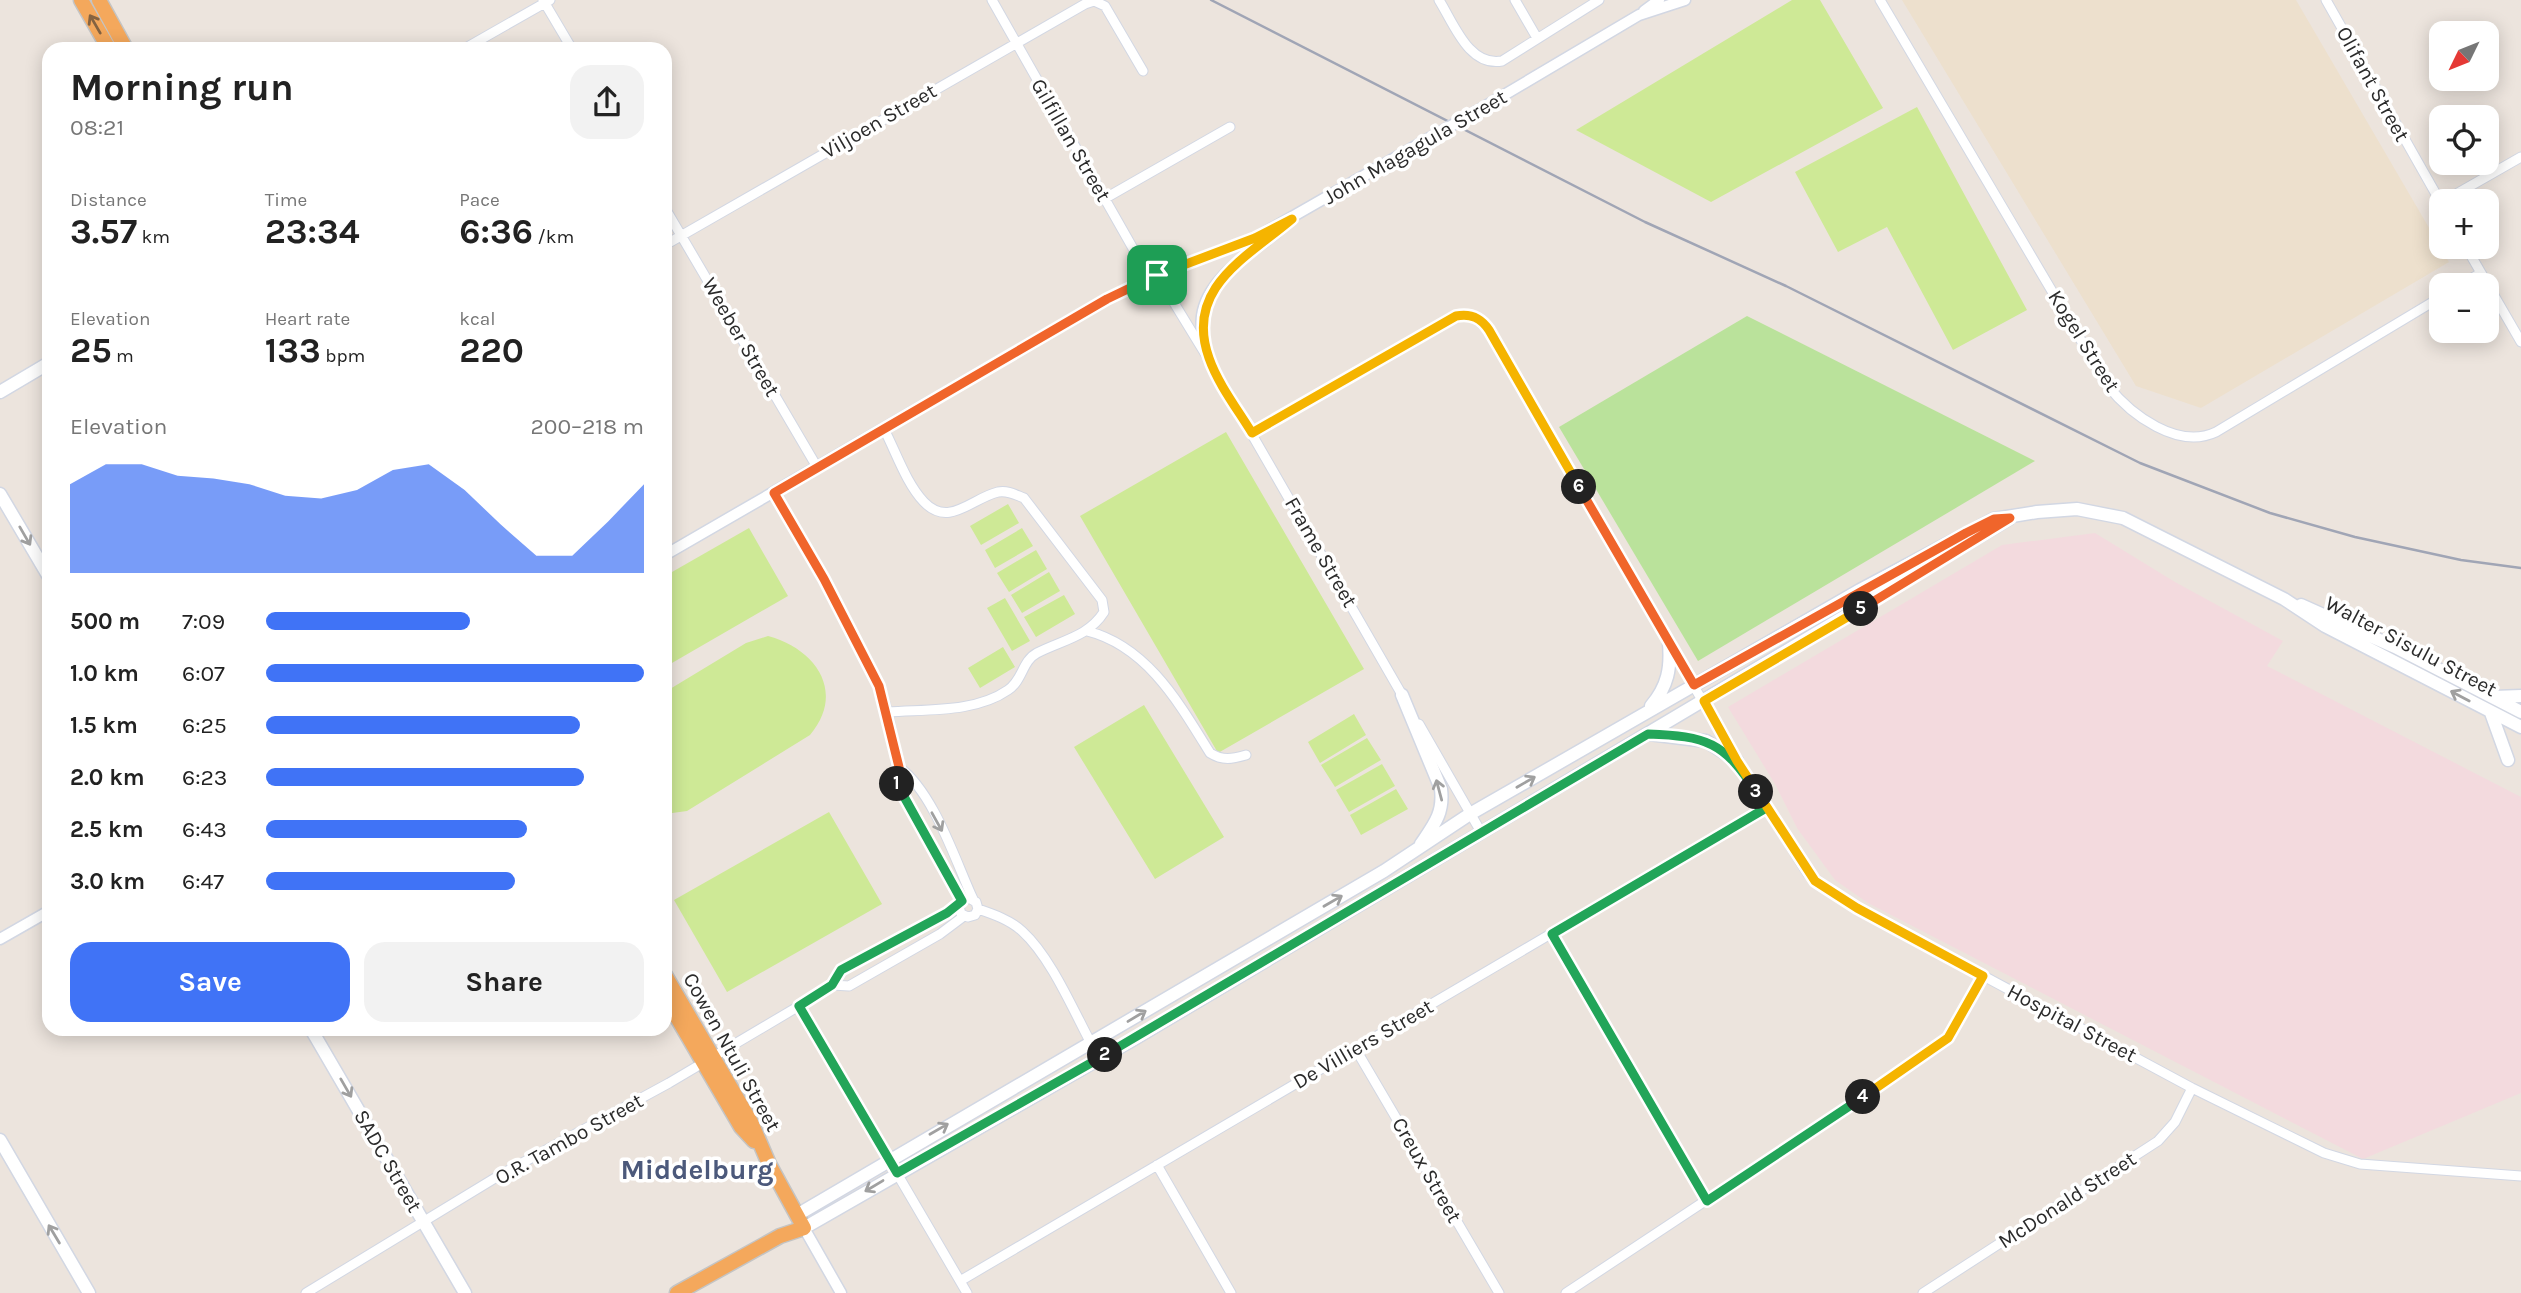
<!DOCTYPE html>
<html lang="en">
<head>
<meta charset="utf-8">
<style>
	:root { --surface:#fff; --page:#f2f2f2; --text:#222; --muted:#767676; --accent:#4073f6 }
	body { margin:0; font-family:Karla,sans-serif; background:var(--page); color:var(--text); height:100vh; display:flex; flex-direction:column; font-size:26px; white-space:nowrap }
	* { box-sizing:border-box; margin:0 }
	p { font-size:23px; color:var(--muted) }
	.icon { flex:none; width:38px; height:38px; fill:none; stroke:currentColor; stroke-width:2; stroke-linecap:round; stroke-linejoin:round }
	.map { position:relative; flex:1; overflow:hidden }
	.sheet { position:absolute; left:42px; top:42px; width:630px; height:994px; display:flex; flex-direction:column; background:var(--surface); border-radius:21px; box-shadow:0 4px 18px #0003 }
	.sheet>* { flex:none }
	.needle { width:46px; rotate:227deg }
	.tools { position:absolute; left:2429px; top:21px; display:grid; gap:14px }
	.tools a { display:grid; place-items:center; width:70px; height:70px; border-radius:14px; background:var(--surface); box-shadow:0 4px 18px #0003; font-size:35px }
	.pin { position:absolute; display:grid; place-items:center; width:60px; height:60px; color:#fff; margin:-30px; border-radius:14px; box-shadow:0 4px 10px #0006 }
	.km { position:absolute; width:35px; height:35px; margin:-18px; border-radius:50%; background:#222; color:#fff; font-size:19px; line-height:35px; text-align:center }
	.round { display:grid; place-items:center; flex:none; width:74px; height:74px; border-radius:21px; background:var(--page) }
	.overview { display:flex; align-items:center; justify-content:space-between; height:119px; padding:0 28px }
	h1 { font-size:38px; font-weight:700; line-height:52px }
	.stats { display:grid; grid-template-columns:repeat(3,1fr); gap:10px; height:119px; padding:7px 28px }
	.stats div { display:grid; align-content:center }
	.stats b { font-size:35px; font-weight:700 }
	.stats small { font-size:19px; font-weight:400 }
	.stats p { font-size:19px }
	.chart { height:196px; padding:14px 28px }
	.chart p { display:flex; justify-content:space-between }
	.chart svg { width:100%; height:126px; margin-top:7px; fill:var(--accent); opacity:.7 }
	.primary-button { display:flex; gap:14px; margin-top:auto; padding:14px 28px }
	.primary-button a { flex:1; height:80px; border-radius:21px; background:var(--accent); color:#fff; font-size:28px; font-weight:700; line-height:80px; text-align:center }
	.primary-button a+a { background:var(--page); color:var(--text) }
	ul { padding:0 28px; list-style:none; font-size:23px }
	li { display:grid; grid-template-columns:112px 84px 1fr; align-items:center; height:52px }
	li i { height:18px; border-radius:9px; background:var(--accent) }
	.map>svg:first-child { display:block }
	.education { fill:#ede0cd }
	.medical { fill:#f3dade }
	.green { fill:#bae29b }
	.pitch { fill:#cee996 }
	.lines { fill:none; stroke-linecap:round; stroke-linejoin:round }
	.minor-casing { stroke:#d2d7e3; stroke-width:11 }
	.tertiary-casing { stroke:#d2d7e3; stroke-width:13 }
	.secondary-casing { stroke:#d2d7e3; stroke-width:15 }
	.trunk-casing { stroke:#c4c4c4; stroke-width:17 }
	.minor { stroke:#fff; stroke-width:9 }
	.tertiary { stroke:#fff; stroke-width:10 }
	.secondary { stroke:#fff; stroke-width:12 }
	.trunk { stroke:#f4a85c; stroke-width:14 }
	.rail { stroke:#a0a5b5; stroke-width:2.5 }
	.tertiary-bridge-casing { stroke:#d2d7e3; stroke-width:13; stroke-linecap:butt }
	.tertiary-bridge { stroke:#fff; stroke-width:10 }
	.oneway { stroke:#856341 }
	.oneway2 { stroke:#a0a0a0 }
	.split-1-casing { stroke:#fff; stroke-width:14 }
	.split-2-casing { stroke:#fff; stroke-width:14 }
	.split-3-casing { stroke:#fff; stroke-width:14 }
	.split-4-casing { stroke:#fff; stroke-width:14 }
	.split-5-casing { stroke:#fff; stroke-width:14 }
	.split-6-casing { stroke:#fff; stroke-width:14 }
	.split-7-casing { stroke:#fff; stroke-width:14 }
	.split-1 { stroke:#f0652b; stroke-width:9 }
	.split-2 { stroke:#22a559; stroke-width:9 }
	.split-3 { stroke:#22a559; stroke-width:9 }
	.split-4 { stroke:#22a559; stroke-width:9 }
	.split-5 { stroke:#f5b400; stroke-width:9 }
	.split-6 { stroke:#f0652b; stroke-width:9 }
	.split-7 { stroke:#f5b400; stroke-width:9 }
	.labels { text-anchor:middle; stroke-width:7; stroke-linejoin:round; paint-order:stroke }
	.street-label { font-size:21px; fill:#2b2b2b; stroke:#fff }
	.district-label { font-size:28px; font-weight:bold; fill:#4c597b; stroke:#fff }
</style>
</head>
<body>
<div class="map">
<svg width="2521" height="1293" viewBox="0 0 2521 1293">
	<rect width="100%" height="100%" fill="#ece4dd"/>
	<path class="education" d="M1902,0H2296L2449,262L2201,408L2136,386Z"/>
	<path class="medical" d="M2095,533L2175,582L2283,641L2267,666L2521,797V1093L2363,1159L1868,903L1835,880L1797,828L1775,784L1728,707L2002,545Z"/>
	<path class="green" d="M1747,316L2035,461L1698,661L1559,427Z"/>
	<path class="pitch" d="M1792,0H1820L1883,108L1711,202L1576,130Z
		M1917,107L2027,310L1953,350L1887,227L1838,252L1795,172Z
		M1226,432L1364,669L1218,753L1080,516Z
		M1008,504L1019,523L981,545L970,526Z
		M749,528L788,596L665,667V576Z
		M1022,528L1033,546L995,568L985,550Z
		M1036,550L1047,569L1009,592L997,573Z
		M1049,572L1060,591L1022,613L1011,595Z
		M1064,595L1075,614L1036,637L1024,617Z
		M1005,598L1030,641L1012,651L987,608Z
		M768,636C816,649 846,692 810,735L687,811L665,814V692L746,643Z
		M1003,647L1015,667L980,688L968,668Z
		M1144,705L1224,837L1155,879L1074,747Z
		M1354,714L1366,735L1320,763L1308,742Z
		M1367,738L1381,760L1335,787L1321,765Z
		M1382,764L1395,786L1349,812L1336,790Z
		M1396,789L1408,809L1361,835L1350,815Z
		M829,812L882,904L727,992L674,900Z"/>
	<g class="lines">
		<defs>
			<path id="minor" d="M543,0L572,49
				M992,0L1139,259L1157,275L1209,360L1405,700
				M1439,0C1454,24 1469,67 1502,61L1599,0
				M1515,0L1537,38
				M1880,0L2108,386C2131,415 2178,450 2216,432L2441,297
				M2326,0L2441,203
				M464,49L550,0
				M1104,199L1230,127
				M2444,201L2521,157
				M665,208L817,467
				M665,245L1085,4L1094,1L1105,6L1143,71
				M2466,247L2521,342
				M2460,285L2481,273
				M884,429C896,452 906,483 924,502C949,528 972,498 998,492C1008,490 1016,495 1024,498L1102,600L1104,612C1088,637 1062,640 1037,653C1022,661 1023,680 1008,690C975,713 926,709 888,712
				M1252,433L1456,316H1473L1489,330L1737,761L1808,874L1857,908L2192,1088L2324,1153L2360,1164L2521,1176
				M774,493L824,579L879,686C888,707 900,762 895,782L962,901L959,906L961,914L968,917L975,915L978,909L976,902L969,898L962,901
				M1087,631C1147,646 1179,703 1210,753C1223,761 1232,759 1246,755
				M1419,724L1481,832
				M899,767C934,793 955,860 973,899
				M978,909C993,914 1010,920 1022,931C1054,960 1077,1020 1099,1058
				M1551,934L1707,1201
				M832,985L849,986L940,934L964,916
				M799,1006L967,1293
				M1355,1048L1499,1293
				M1157,1165L1231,1293
				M960,1281L1765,808
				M306,1293L500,1175L669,1083L799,1006L832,985L841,970L959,906
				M1566,1293L1936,1048L1948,1038L1983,976
				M1923,1293L2158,1141L2175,1122L2192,1088"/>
			<path id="tertiary" d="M1644,11L1659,0
				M1477,111L1639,15L1685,0
				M1209,360C1206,346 1200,330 1202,316C1207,278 1250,254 1277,232
				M665,555L1107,299L1157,275L1255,238L1428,139
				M0,939L49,911
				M804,1228L841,1293"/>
			<path id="secondary" d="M0,392L49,363
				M0,494L49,577
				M2301,605L2395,647L2521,712
				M1402,695L1441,789C1444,813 1434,825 1421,844
				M2494,697L2521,696
				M1651,706C1668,686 1671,668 1669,643
				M2491,713L2508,760
				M1649,734L1706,741L1737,761
				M311,1029L465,1293
				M0,1140L89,1293
				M797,1215L1384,871L1470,814L1860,590L1994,519L2037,512L2077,509L2123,518L2284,599L2325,626L2521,727
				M804,1228L1134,1039L2010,518"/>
			<path id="trunk" d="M81,0L109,49
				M99,0L126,49
				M665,975L751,1122L769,1164L804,1228L780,1236L677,1293
				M665,997L741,1127L754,1141"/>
		</defs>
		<use href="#minor" class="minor-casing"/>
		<use href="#tertiary" class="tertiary-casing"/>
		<use href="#secondary" class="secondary-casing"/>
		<use href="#trunk" class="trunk-casing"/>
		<use href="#minor" class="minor"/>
		<use href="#tertiary" class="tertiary"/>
		<use href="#secondary" class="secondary"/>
		<use href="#trunk" class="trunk"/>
		<path class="rail" d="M1211,0L1645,222L1786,286L2140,463L2270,513L2355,537L2461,560L2521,568"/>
		<defs>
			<path id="tertiary-bridge" d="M1428,139L1477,111"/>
		</defs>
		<use href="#tertiary-bridge" class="tertiary-bridge-casing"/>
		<use href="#tertiary-bridge" class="tertiary-bridge"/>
	</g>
	<defs><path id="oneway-shaft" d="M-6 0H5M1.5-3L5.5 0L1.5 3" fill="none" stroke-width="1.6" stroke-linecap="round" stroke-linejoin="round" transform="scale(1.75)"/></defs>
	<use class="oneway" href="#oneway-shaft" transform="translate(95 24) rotate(-120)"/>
	<g class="oneway2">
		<use href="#oneway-shaft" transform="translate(25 536) rotate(60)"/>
		<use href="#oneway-shaft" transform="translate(2460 696) rotate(-152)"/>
		<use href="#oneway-shaft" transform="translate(1526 782) rotate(-30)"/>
		<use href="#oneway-shaft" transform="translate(1439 790) rotate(-105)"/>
		<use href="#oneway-shaft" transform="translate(937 822) rotate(61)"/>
		<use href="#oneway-shaft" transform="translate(1333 901) rotate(-30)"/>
		<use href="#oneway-shaft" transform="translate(1137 1016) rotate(-31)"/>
		<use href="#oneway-shaft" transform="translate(346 1088) rotate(60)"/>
		<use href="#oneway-shaft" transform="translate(939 1129) rotate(-30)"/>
		<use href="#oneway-shaft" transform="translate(874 1186) rotate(149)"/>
		<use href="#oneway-shaft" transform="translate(54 1234) rotate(-121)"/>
	</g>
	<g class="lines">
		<defs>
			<path id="split-1" d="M897,784L899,767L879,686L824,579L774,493L1107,299L1157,275"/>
			<path id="split-2" d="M897,784L962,901L947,913L841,970L832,985L799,1006L897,1173L1105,1055"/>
			<path id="split-3" d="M1105,1055L1648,734C1706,736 1725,742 1756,792"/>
			<path id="split-4" d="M1756,792L1766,808L1552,934L1707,1201L1863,1097"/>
			<path id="split-5" d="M1861,609L1704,701L1737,761L1815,881L1857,908L1983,976L1948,1038L1863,1097"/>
			<path id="split-6" d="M1579,487L1694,685L1966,533L1994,519L2010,518L1861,609"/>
			<path id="split-7" d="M1157,275L1255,238L1292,219C1246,258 1184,288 1209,358C1218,384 1238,410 1252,433L1456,316C1471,313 1481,318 1489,330L1579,487"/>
		</defs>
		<use href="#split-1" class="split-1-casing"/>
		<use href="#split-2" class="split-2-casing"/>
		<use href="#split-3" class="split-3-casing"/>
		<use href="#split-4" class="split-4-casing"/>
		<use href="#split-5" class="split-5-casing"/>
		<use href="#split-6" class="split-6-casing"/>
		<use href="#split-7" class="split-7-casing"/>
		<use href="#split-1" class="split-1"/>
		<use href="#split-2" class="split-2"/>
		<use href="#split-3" class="split-3"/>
		<use href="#split-4" class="split-4"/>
		<use href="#split-5" class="split-5"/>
		<use href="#split-6" class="split-6"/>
		<use href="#split-7" class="split-7"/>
	</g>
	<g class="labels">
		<g class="street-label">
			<text transform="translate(2373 84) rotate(61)" y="7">Olifant Street</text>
			<text transform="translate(879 121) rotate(-30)" y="7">Viljoen Street</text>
			<text transform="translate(1071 140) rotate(60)" y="7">Gilfillan Street</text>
			<text transform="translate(1415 147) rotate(-30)" y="7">John Magagula Street</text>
			<text transform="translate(741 337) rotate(60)" y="7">Weeber Street</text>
			<text transform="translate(2084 341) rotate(58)" y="7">Kogel Street</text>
			<text transform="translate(1321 552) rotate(60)" y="7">Frame Street</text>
			<text transform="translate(2411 646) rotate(28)" y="7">Walter Sisulu Street</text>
			<text transform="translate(2072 1023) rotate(28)" y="7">Hospital Street</text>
			<text transform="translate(1363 1044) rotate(-30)" y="7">De Villiers Street</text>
			<text transform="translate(732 1052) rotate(61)" y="7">Cowen Ntuli Street</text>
			<text transform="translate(569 1139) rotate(-29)" y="7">O.R. Tambo Street</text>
			<text transform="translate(388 1161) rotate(60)" y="7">SADC Street</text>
			<text transform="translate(1427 1170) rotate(60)" y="7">Creux Street</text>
			<text transform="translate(2067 1200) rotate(-33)" y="7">McDonald Street</text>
		</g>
		<g class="district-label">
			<text x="697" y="1179">Middelburg</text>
		</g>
	</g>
</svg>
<div class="tools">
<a><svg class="needle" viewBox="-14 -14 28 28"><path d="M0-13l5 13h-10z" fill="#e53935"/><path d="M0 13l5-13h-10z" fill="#767676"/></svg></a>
<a><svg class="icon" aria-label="locate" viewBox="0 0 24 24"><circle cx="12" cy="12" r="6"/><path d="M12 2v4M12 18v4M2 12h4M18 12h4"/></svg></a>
<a>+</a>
<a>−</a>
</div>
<div class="pin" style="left:1157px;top:275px;background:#1e9e55"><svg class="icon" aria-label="arrive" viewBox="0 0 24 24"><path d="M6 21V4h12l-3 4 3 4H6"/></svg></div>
<b class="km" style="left:897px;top:784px">1</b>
<b class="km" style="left:1105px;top:1055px">2</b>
<b class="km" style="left:1756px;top:792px">3</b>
<b class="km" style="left:1863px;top:1097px">4</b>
<b class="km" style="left:1861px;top:609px">5</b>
<b class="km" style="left:1579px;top:487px">6</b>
<section class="sheet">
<div class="overview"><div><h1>Morning run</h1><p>08:21</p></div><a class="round"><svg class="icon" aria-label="share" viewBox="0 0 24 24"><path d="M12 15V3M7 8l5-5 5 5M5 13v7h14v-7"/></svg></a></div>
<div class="stats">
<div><p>Distance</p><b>3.57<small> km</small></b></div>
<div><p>Time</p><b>23:34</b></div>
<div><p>Pace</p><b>6:36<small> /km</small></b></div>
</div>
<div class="stats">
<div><p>Elevation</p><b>25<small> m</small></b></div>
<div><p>Heart rate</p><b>133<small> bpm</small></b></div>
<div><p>kcal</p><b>220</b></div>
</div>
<div class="chart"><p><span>Elevation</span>200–218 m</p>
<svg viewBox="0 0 160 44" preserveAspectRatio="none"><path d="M0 44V13L10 6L20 6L30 10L40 11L50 13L60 17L70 18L80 15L90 8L100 6L110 15L120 27L130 38L140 38L150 26L160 13V44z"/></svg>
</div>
<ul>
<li><b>500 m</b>7:09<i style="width:54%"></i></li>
<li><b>1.0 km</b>6:07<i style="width:100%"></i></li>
<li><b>1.5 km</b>6:25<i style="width:83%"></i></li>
<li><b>2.0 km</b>6:23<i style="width:84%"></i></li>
<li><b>2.5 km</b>6:43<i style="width:69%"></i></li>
<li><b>3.0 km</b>6:47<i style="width:66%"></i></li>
</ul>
<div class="primary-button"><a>Save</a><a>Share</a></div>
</section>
</div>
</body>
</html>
